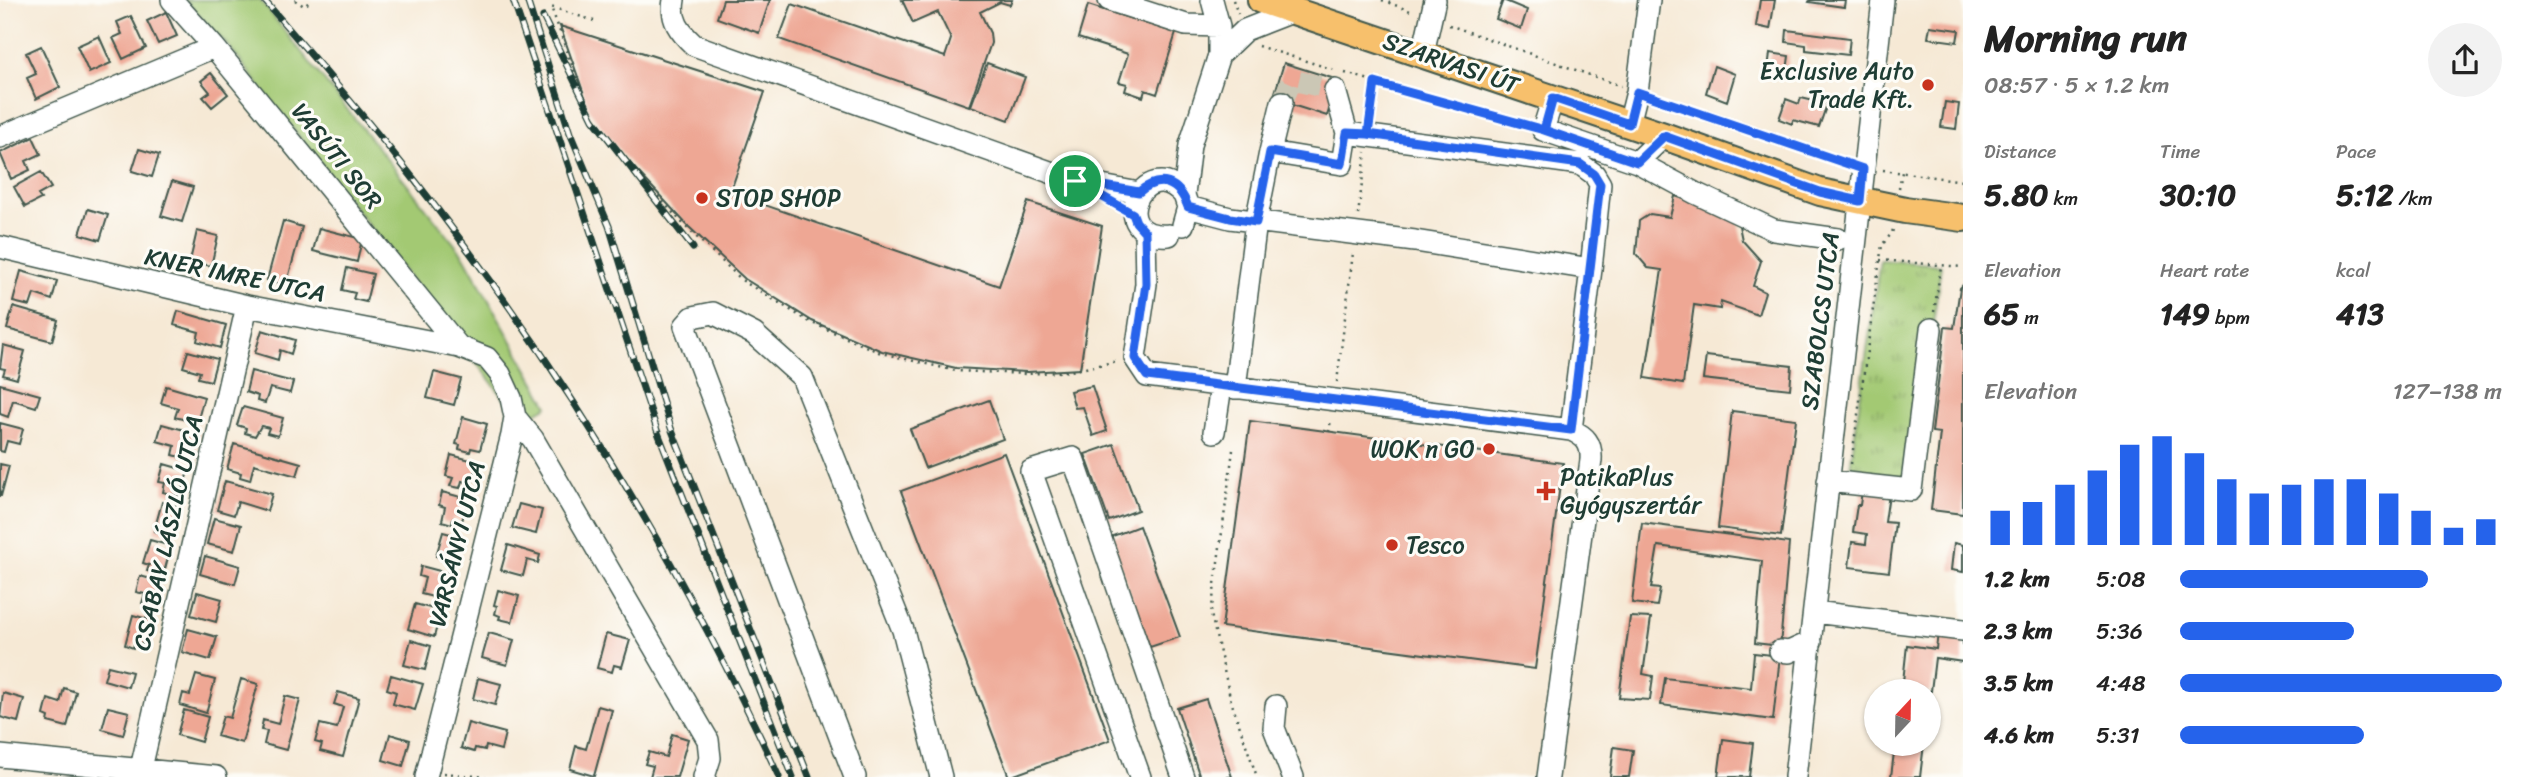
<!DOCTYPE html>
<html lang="en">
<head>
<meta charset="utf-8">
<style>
	:root { --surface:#fff; --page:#f2f2f2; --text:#222; --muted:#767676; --accent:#2563eb }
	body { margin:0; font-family:Sriracha,sans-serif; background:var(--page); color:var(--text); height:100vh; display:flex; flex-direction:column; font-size:26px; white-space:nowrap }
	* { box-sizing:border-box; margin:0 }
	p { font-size:23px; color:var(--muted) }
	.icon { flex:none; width:38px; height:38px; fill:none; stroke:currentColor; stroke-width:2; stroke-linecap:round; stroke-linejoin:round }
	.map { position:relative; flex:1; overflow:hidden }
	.details { display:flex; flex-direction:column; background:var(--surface); width:560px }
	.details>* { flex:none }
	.needle { width:46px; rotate:22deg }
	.fabs { position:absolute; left:1864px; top:679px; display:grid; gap:14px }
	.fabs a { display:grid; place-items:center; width:77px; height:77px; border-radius:50%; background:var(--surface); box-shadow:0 2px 5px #0004; font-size:35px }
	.pin { position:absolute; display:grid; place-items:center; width:60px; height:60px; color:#fff; margin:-30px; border:4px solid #fff; border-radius:50%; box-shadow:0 2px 7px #0007 }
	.round { display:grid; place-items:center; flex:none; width:74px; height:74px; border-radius:37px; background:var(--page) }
	.summary { display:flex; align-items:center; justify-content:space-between; height:119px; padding:0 21px }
	h1 { font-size:38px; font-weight:700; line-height:52px }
	.stats { display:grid; grid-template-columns:repeat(3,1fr); gap:10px; height:119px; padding:7px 21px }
	.stats div { display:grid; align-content:center }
	.stats b { font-size:30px; font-weight:700 }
	.stats small { font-size:19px; font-weight:400 }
	.stats p { font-size:19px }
	.chart { height:196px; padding:14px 21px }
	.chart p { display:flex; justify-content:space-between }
	.chart svg { width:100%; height:126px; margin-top:7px; stroke:var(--accent); stroke-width:6 }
	ul { padding:0 21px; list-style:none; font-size:23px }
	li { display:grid; grid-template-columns:112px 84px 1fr; align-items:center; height:52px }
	li i { height:18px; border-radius:9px; background:var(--accent) }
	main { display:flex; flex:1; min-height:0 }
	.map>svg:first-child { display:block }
	.green { fill:#a3c973; stroke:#618354; stroke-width:2 }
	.park { fill:url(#park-tufts); stroke:#618354; stroke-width:2 }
	.building { fill:#eea794 }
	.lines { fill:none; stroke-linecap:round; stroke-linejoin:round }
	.minor-tunnel { stroke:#cbc7b5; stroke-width:21; stroke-dasharray:21 10; stroke-linecap:butt }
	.minor-casing { stroke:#3f574c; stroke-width:24 }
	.major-casing { stroke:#3f574c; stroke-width:30 }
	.path { stroke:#3f574c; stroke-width:2.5; stroke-dasharray:2 5; stroke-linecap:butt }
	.minor { stroke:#fff; stroke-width:21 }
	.major { stroke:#f7c06c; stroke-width:26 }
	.rail-casing { stroke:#1f3d34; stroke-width:7 }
	.rail { stroke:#fdfcf7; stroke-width:4.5; stroke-dasharray:13; stroke-linecap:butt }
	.route-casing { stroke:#fff; stroke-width:14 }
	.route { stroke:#2563eb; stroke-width:9 }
	.poi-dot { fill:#c8321e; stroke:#fdfcf7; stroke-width:2.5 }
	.labels { text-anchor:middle; stroke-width:6; stroke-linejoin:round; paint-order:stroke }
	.street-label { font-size:24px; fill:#1f3d34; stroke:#fdfcf7 }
	.poi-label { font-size:24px; fill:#1f3d34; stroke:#fdfcf7; text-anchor:start }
</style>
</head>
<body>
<main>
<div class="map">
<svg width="1963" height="777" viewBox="0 0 1963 777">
	<defs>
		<pattern id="park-tufts" width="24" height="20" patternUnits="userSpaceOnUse" patternTransform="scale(1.75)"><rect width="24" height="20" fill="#a3c973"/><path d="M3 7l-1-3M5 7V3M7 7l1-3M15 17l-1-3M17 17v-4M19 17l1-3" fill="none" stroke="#84a45f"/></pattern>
	</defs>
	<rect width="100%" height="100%" fill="#fdfcf7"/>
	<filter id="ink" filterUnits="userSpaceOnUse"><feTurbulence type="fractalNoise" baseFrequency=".0143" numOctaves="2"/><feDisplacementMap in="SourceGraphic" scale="14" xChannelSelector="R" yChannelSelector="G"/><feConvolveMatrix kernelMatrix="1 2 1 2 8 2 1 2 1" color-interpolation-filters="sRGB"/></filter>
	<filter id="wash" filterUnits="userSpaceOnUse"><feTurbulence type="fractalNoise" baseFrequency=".00686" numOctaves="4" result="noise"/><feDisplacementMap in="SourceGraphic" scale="28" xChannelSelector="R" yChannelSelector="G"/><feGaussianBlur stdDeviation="1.57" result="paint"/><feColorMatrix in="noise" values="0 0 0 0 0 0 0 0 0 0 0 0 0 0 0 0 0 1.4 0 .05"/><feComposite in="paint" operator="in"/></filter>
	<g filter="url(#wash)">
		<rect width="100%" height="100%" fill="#f6e9d5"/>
		<path class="green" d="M185,0H259L264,5L464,256L548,406L522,421L230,48Z"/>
		<path class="park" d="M1880,260L1941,265L1911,490L1848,482Z"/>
		<g id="blocks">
			<path class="building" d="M723,0H770L759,33L717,18Z
				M902,0H1012L1010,5L1000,2L980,12L990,33L991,43L969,106L779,39L792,4L945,57L951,39L938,12L913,23Z
				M1503,0L1527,10L1521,29L1496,19Z
				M1760,0H1775L1770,29L1756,26Z
				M1810,0H1845L1844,7L1809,2Z
				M1088,5L1176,33L1157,94L1145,90L1143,97L1125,91L1127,84L1119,82L1128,54L1078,38Z
				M166,12L177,36L158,44L147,21Z
				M131,16L146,48L123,59L113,38L122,34L117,22Z
				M560,26L765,92L730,193L999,286L1028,202L1102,226L1080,369L1027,372L956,368L882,351L812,321L745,279L689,227L627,160L590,111Z
				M1930,26L1959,30L1957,42L1928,38Z
				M1787,30L1850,38L1848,55L1806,50V45L1786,42Z
				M99,36L111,63L89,73L77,46Z
				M41,46L60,87L36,99L27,78L36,74L26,53Z
				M1770,53L1789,56L1787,71L1768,69Z
				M987,63L1025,77L1009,120L971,106Z
				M1284,63L1338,80L1327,116L1273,99Z
				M1714,66L1735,74L1727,101L1706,93Z
				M211,73L228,94L212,107L203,97L210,92L201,81Z
				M1801,98L1827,104L1819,127L1793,120L1792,124L1779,119L1786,99L1799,104Z
				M1945,102L1959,104L1956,129L1941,127Z
				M33,137L41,154L26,161L30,170L11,179L0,153Z
				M139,149L159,155L152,177L132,171Z
				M41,172L51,188L38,195L41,199L25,207L14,187Z
				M172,181L193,187L182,222L161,216Z
				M1675,196L1737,216L1742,240L1761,261L1753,286L1765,292L1758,315L1721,302L1720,309L1694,305L1683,384L1645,378L1662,270L1648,268L1636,254L1639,221L1650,214L1670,217Z
				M88,209L108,215L100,240L80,234Z
				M283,221L302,227L286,286L267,280Z
				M319,228L362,239L357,262L313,251Z
				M197,231L218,236L211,266L190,261Z
				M347,268L373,274L366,302L353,299L355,293L342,290Z
				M21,271L57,281L52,300L34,294L30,306L13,302Z
				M1963,285V514L1931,510L1940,433L1932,432L1945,327L1954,328L1960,288Z
				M13,307L58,320L52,341L7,329Z
				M178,311L226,325L220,348L197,341L199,332L174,325Z
				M262,330L295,340L291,354L280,350L278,360L255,353Z
				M3,345L25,351L17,379L3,375L5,369L0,368Z
				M188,351L217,359L211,381L198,378L200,372L183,367Z
				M1706,356L1792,366L1790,389L1703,379Z
				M251,371L293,382L290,393L270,388L265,403L257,401L258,396L246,392Z
				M434,372L461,379L454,405L427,398Z
				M0,384L40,395L36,407L13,400L8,417L0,414Z
				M166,386L204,397L197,423L175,417L178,408L161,403Z
				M1092,386L1107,431L1093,436L1083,407L1075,408L1070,391Z
				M989,400L1003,439L925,468L910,429Z
				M243,407L283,418L278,436L267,433L269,428L261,426L255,436L245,433L246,428L237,425Z
				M1732,411L1796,419L1781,536L1718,528Z
				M463,417L487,424L480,450L471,448L470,452L459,449L460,445L456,444Z
				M1250,421L1563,463L1535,669L1222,627Z
				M0,423L23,429L19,444L7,441L4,452L0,451Z
				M162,424L199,434L192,460L173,455L175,446L157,441Z
				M234,444L301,463L297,476L254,464L250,480L240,477L241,473L227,469Z
				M1114,444L1138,510L1109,521L1085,454Z
				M1004,453L1110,740L1009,777L901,491Z
				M451,455L478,462L472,483L462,481L460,488L450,486L453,478L446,476Z
				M0,464L9,466L1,496H0Z
				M164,464L188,471L181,497L163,492L165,483L159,482Z
				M225,481L272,494L267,511L238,502L234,515L217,510Z
				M1862,491L1889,494L1885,522L1895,523L1889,572L1849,567L1852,542L1866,544L1867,534L1853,532L1857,505H1860Z
				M442,492L468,499L462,521L453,518L452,524L442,521L445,507L439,505Z
				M162,502L180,507L174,529L165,527L163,534L154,531Z
				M519,504L542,510L536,534L512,528Z
				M214,518L241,525L234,551L207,544Z
				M1642,523L1789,543L1780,646L1755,643L1762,561L1658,546L1651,588L1660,589L1657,606L1632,603Z
				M1139,526L1180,637L1150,647L1110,537Z
				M443,532L458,536L451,560L436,556Z
				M150,540L171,546L165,569L159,568L157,573L147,571L149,565L143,563Z
				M1954,543L1963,545V572L1951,570Z
				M508,545L540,555L538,563L527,560L523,576L501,570Z
				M205,556L240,566L235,584L200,574Z
				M421,566L451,574L446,595L434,591L433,597L421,594L425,578L419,576Z
				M140,576L162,582L155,607L142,603L145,594L136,592Z
				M498,590L519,596L512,622L499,619L500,616L495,614L497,606L494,605Z
				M197,592L222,599L216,622L191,615Z
				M415,604L441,611L434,637L408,629Z
				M133,615L151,620L145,644L135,642L133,648L125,645Z
				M1630,617L1651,618L1643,674L1653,676L1650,700L1619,698Z
				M188,629L217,637L210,660L182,652Z
				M489,633L514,640L507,665L482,658Z
				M1938,633L1963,635V662L1935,658L1931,691H1902L1907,645L1936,649Z
				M606,634L630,640L622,667L614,665L612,672L597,668Z
				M411,640L431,646L425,670L404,665Z
				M1754,653L1780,656L1773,720L1661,705L1665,678L1751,688Z
				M108,666L132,672L128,687L104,680Z
				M196,675L215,680L206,713L180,705L183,693L190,695Z
				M391,675L423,684L415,710L393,704L396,692L387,689Z
				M478,678L501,684L495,705L473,699Z
				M241,679L258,684L242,743L217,736L223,716L230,718Z
				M64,688L76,692L67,727L48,722L49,717L44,715L48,699L60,703Z
				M338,692L359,698L343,757L320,751L322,744L315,742L320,724L337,728L343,707L334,704Z
				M3,693L24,699L18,722L0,717Z
				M285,696L300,700L286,750L264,744L267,731L261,730L263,720L278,724Z
				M1206,699L1232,777H1200L1177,708Z
				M598,706L612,710L594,776L570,769L576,746L586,749Z
				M108,707L129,712L123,735L102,729Z
				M184,710L208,717L201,742L177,735Z
				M468,723L505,733L501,750L486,746L485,750L475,748L474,752L461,748Z
				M390,734L410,740L403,766L383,760Z
				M672,734L688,739L677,777H650L653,766L645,764L649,752L666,757Z
				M1723,739L1753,743L1749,777H1718Z
				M1895,744H1924L1920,777H1891Z
				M1614,747L1633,750L1629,777H1610Z"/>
		</g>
	</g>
	<g filter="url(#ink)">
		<use href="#blocks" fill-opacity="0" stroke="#3f574c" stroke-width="2"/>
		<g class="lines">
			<path class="minor-tunnel" d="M1282,102L1292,80L1335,90"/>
			<defs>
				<path id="minor" d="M172,0L214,47L459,347
					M674,0C670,20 680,32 694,45L1075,181L1139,193
					M1109,0L1186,25L1219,26
					M1423,53L1435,0
					M1219,55L1245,30L1296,10
					M1335,90L1347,133
					M1553,98L1543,130L1637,162L1664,136
					M1629,124L1637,92L1649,0
					M0,137L214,47
					M1270,152L1282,102
					M1637,162L1695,193L1774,230L1838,239
					M1188,207L1230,218L1415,241L1591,269L1571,430
					M1183,225L1188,207L1184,195L1190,145L1219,55V26L1212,0
					M1145,231L1146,284L1135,358L1147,376L1571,430C1585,436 1592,443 1591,460L1548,777
					M1169,235C1103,240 1144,149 1184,195
					M0,247L247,306L459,347L487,358L500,374L511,398L515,417L512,435L426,777
					M1235,388L1256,222L1270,152L1342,164L1347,133L1580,164L1594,174L1600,184L1591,269
					M515,417L533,439L708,740L710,758L704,777
					M1214,432L1221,386
					M1828,481L1911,490L1931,329
					M1814,612L1963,630
					M1780,651L1789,652L1811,642
					M1276,706L1274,728L1293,777
					M0,756L216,777
					M139,777L247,306
					M855,777L685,326L693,317L713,313L754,334L802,377L903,630L941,777
					M1140,777L1031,471L1073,458L1183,777
					M1795,777L1883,0"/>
				<path id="major" d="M1261,0L1664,136L1820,192L1905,210L1963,218"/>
			</defs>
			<use href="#minor" class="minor-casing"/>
			<use href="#major" class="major-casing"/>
			<path class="path" d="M295,0L304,6L312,0
				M1233,0L1238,14
				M1382,0L1413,12
				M594,21L551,7L589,112L625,161L687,228L743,281L810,322L881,353L956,371L1027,374L1071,371L1118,361
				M1449,25L1621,86
				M1258,46L1338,71
				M1345,73L1527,125
				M1653,98L1846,163
				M1371,118L1375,83
				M1883,170L1963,181
				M1899,188L1902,172
				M1358,215L1366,152
				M1880,260L1963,267
				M1934,312L1941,266
				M1337,382L1353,253
				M1329,432L1331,419
				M1233,450L1211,614L1231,701L1257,777
				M1851,464L1882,245L1892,233L1893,229
				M444,773L486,777"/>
			<use href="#minor" class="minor"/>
			<use href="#major" class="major"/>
			<defs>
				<path id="rail" d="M264,0C308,51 352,102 394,154C547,344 677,554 779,777
					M513,0L657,430L793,777
					M527,0L570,133L609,226L671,428L809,777
					M543,17L593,119L693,248"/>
			</defs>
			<use href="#rail" class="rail-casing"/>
			<use href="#rail" class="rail"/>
		</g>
	</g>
	<g class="lines" filter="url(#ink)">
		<defs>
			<path id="route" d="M1075,181L1133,214L1136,222L1145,232L1146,284L1135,358L1147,376L1571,430L1600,184L1594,174L1580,164L1368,134L1375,83L1544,130L1637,162L1664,136L1820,192L1860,201L1863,169L1637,92L1629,124L1553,98L1544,130L1375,83L1368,134L1347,133L1342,164L1270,152L1256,222L1230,218L1188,207C1179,182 1160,174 1139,192L1075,181"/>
		</defs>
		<use href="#route" class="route-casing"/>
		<use href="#route" class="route"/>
	</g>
	<g class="poi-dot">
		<circle cx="1928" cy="85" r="7"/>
		<circle cx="702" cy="198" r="7"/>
		<circle cx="1489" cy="449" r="7"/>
		<path d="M1542.5 480.5h7v7h7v7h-7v7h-7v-7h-7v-7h7z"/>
		<circle cx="1392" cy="545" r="7"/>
	</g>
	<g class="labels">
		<g class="street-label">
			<text transform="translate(1451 63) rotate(19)" y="8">SZARVASI ÚT</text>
			<text transform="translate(337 156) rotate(51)" y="8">VASÚTI SOR</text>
			<text transform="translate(235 275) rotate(12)" y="8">KNER IMRE UTCA</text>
			<text transform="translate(1820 321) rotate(-83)" y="8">SZABOLCS UTCA</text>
			<text transform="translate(168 533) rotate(-77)" y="8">CSABAY LÁSZLÓ UTCA</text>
			<text transform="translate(457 544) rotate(-76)" y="8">VARSÁNYI UTCA</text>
		</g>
		<g class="poi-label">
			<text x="1914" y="79" text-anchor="end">Exclusive Auto<tspan x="1914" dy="28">Trade Kft.</tspan></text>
			<text x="716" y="206">STOP SHOP</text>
			<text x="1475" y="457" text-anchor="end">WOK n GO</text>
			<text x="1560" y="485">PatikaPlus<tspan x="1560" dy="28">Gyógyszertár</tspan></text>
			<text x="1406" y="553">Tesco</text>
		</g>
	</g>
</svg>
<div class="fabs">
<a><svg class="needle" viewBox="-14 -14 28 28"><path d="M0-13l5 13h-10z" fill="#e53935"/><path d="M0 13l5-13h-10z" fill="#767676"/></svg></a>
</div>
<div class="pin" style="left:1075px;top:181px;background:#1e9e55"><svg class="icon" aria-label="arrive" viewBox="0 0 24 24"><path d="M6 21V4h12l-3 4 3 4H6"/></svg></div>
</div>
<section class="details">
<div class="summary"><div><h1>Morning run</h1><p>08:57 · 5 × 1.2 km</p></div><a class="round"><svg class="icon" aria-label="share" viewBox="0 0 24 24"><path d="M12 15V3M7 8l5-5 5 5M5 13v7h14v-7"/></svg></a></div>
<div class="stats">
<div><p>Distance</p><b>5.80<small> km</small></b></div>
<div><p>Time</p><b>30:10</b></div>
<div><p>Pace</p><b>5:12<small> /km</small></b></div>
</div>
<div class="stats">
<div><p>Elevation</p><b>65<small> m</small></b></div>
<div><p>Heart rate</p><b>149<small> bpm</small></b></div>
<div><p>kcal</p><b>413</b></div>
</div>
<div class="chart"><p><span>Elevation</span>127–138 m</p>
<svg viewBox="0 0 160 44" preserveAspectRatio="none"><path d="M5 44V32M15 44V29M25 44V23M35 44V18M45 44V9M55 44V6M65 44V12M75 44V21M85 44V26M95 44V23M105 44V21M115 44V21M125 44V26M135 44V32M145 44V38M155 44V35"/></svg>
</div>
<ul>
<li><b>1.2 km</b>5:08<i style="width:77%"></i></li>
<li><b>2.3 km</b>5:36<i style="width:54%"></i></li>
<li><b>3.5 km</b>4:48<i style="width:100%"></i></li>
<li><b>4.6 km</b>5:31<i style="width:57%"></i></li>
</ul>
</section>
</main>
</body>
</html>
